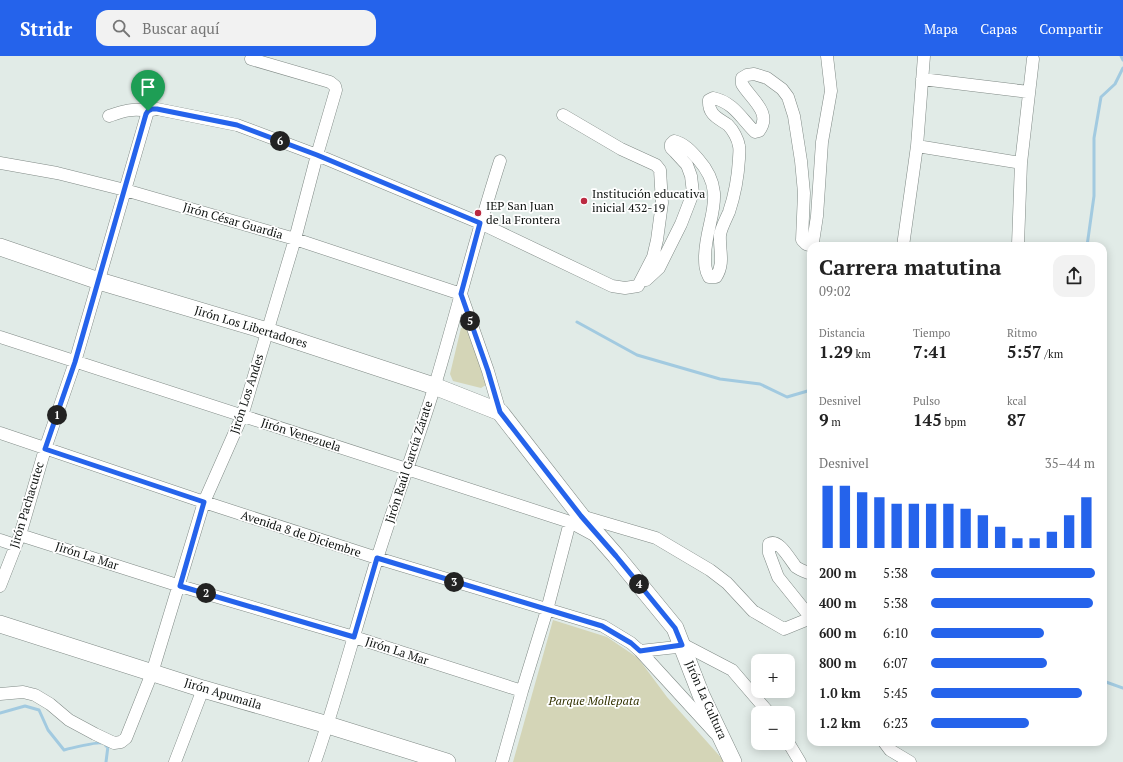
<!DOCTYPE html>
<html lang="es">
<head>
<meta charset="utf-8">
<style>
	:root { --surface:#fff; --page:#f2f2f2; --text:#222; --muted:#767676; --accent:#2563eb }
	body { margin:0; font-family:"PT Serif",serif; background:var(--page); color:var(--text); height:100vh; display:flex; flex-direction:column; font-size:15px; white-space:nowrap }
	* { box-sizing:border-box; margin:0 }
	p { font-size:13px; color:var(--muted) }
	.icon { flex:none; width:22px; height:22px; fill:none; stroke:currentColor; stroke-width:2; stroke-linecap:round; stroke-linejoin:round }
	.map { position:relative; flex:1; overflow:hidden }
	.sheet { position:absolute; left:807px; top:186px; width:300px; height:504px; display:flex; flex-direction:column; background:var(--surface); border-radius:12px; box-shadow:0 2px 10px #0003 }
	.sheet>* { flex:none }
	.fabs { position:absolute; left:751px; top:598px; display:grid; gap:8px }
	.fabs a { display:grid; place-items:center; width:44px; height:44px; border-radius:8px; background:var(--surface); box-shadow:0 2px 10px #0003; font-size:20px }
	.pin { position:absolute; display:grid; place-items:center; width:34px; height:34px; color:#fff; margin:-41px -17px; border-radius:50% 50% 50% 0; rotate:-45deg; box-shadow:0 0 4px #0007 }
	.pin .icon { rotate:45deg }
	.km { position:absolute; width:20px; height:20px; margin:-10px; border-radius:50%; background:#222; color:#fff; font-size:11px; line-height:20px; text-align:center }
	.round { display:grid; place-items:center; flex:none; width:42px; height:42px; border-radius:12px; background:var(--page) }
	.overview { display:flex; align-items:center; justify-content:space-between; height:68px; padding:0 12px }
	h1 { font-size:22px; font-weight:700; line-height:30px }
	.stats { display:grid; grid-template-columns:repeat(3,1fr); gap:6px; height:68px; padding:4px 12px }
	.stats div { display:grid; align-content:center }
	.stats b { font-size:17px; font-weight:700 }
	.stats small { font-size:11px; font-weight:400 }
	.stats p { font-size:11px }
	.chart { height:112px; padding:8px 12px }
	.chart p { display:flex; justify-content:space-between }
	.chart svg { width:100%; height:72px; margin-top:4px; stroke:var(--accent); stroke-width:6 }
	ul { padding:0 12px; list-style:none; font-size:13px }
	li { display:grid; grid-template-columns:64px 48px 1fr; align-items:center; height:30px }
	li i { height:10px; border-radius:5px; background:var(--accent) }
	header { display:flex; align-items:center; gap:24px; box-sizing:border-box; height:56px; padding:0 20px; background:var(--accent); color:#fff }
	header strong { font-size:19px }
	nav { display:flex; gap:22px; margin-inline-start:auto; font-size:14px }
	.search { width:280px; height:36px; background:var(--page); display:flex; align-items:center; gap:10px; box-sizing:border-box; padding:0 14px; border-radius:12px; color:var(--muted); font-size:15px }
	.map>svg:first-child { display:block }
	.green { fill:#d4d5b7 }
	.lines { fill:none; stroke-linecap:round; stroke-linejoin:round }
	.stream { stroke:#a2cae0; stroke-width:3 }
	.street-casing { stroke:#808a86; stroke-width:13 }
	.secondary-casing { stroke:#808a86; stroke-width:18 }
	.street { stroke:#fff; stroke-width:12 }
	.secondary { stroke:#fff; stroke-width:17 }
	.route-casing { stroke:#fff; stroke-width:8 }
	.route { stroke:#2563eb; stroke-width:5 }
	.poi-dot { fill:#bb2a41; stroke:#fff; stroke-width:1.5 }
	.labels { text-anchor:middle; stroke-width:3.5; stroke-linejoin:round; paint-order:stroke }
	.poi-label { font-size:12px; fill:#101412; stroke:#fff; text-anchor:start }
	.street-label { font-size:12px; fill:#101412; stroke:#fff }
	.park-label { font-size:12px; font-style:italic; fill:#333302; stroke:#fff }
</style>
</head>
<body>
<header>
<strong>Stridr</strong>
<div class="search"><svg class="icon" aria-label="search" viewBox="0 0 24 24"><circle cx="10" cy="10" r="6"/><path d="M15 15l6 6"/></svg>Buscar aquí</div>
<nav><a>Mapa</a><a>Capas</a><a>Compartir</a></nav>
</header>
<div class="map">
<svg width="1123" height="706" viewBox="0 0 1123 706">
	<rect width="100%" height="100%" fill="#e1ebe7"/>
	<path class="green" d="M468,271L489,327L481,332L453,325L450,318L461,272Z
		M553,564L607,581L638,602L667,641L725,706H513Z"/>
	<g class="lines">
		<path class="stream" d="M1121,0L1123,4
			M1087,190L1094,140V82L1101,41L1115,28L1123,12
			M577,266L637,299L720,323L760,328L787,341L811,334
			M1103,618L1106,626L1123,632
			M0,657L25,650L39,654L48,674L64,694C71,692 97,686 101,687
			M106,706L108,690H106"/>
		<defs>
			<path id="street" d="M922,23L1029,36
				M109,60C124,55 132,52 148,55
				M917,90L1021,107L1018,188
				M0,107L57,117L125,134L295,183L461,238L488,315L500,356
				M1021,107L1033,3
				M903,190L917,90L924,0
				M646,224L659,212L681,168L693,137L691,120L687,109L675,96L671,92V88L674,85C684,87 692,96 698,103C729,138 706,162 705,200C705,208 705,214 709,221H716C725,207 719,194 720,179C721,172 726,163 729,156C735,138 738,121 739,103C739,99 740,94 739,90C738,83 733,74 728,69C718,62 708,59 709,44L713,42C733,46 741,62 755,76L759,75C773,57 750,42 742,28V22L747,19L754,18L767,22L782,33L788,41L794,60L801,105L804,137L802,184L806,188L809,189L813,186L817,160L822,86L831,35L827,0
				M0,281L570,466L594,479
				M0,377L204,446L377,502L603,570L631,587L640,595L715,677
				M581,460L656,482L710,514L727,527L753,555L784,573L811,562
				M20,479L180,530L354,581L522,635
				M0,484L15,489
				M811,518C806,516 800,514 796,511C790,504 779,482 769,488V497L778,521L811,562
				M0,530L20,479L45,393L75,306L148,55L157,53L237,69L317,99L480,167L612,230L625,232L638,230L653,201L657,184L662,147L660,114L656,109L621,93L563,59
				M640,595L686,590L732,614L769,657
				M0,638L23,636L35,639L50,648L69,664L95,678L114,687L121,686L126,682L152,617L204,446L242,360L295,183L317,99L336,34L335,30L330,26L251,3
				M788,686L800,706
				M884,686L890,694L910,706
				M175,706L203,633
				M315,706C338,639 356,571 377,503C395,445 417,388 435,329C457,255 476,179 500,105
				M502,706L522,635L547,554L570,466"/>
			<path id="secondary" d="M0,191L99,225L267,275L434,330L500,356L581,460L616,500L675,572L701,639L733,706
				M0,568L203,633L328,669L447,706"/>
		</defs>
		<use href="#street" class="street-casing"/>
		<use href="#secondary" class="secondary-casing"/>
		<use href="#street" class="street"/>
		<use href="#secondary" class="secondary"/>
	</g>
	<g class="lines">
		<defs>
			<path id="route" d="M152,53H157L237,69L317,99L480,167L461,238L488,315L500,356L581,460L616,500L675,572L682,589L640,595L631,587L602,570L377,502L354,581L180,530L204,446L45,393L75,306L146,58L148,55Z"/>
		</defs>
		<use href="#route" class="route-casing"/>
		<use href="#route" class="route"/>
	</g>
	<g class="poi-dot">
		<circle cx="584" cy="145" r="4"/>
		<circle cx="478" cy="157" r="4"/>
	</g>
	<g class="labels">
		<g class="poi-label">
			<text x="592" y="142">Institución educativa<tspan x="592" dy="14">inicial 432-19</tspan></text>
			<text x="486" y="154">IEP San Juan<tspan x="486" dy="14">de la Frontera</tspan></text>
		</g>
		<g class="street-label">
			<text transform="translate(233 165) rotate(16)" y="4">Jirón César Guardia</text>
			<text transform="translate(251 271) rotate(17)" y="4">Jirón Los Libertadores</text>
			<text transform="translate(247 338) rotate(-72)" y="4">Jirón Los Andes</text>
			<text transform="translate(301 379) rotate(18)" y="4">Jirón Venezuela</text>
			<text transform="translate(409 406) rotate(-72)" y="4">Jirón Raúl García Zárate</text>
			<text transform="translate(27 449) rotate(-73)" y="4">Jirón Pachacutec</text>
			<text transform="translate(301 478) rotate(18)" y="4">Avenida 8 de Diciembre</text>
			<text transform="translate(87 500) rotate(18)" y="4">Jirón La Mar</text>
			<text transform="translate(397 595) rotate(18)" y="4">Jirón La Mar</text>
			<text transform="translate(223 638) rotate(17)" y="4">Jirón Apumaila</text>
			<text transform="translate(706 644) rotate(66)" y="4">Jirón La Cultura</text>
		</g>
		<g class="park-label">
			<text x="594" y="649">Parque Mollepata</text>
		</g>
	</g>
</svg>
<div class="fabs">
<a>+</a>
<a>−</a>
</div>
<div class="pin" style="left:148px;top:55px;background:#1e9e55"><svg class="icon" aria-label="arrive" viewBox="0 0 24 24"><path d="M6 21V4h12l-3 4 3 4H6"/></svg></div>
<b class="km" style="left:57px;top:359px">1</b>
<b class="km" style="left:206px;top:537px">2</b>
<b class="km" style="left:454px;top:526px">3</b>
<b class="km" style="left:639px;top:528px">4</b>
<b class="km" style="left:470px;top:265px">5</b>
<b class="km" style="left:280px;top:85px">6</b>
<section class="sheet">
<div class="overview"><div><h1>Carrera matutina</h1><p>09:02</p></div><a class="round"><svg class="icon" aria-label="share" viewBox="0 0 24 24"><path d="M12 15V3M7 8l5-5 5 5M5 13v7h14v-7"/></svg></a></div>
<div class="stats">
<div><p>Distancia</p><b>1.29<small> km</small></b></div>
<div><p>Tiempo</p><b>7:41</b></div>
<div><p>Ritmo</p><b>5:57<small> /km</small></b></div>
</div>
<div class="stats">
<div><p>Desnivel</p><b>9<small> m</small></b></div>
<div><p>Pulso</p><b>145<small> bpm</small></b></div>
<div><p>kcal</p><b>87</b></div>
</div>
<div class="chart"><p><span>Desnivel</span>35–44 m</p>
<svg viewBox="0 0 160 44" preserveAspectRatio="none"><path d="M5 44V6M15 44V6M25 44V10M35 44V13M45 44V17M55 44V17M65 44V17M75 44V17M85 44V20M95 44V24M105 44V31M115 44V38M125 44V38M135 44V34M145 44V24M155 44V13"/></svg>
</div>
<ul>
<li><b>200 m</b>5:38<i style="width:100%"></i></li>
<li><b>400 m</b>5:38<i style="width:99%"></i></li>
<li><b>600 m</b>6:10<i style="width:69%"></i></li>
<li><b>800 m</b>6:07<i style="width:71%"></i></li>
<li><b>1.0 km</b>5:45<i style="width:92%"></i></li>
<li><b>1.2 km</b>6:23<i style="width:60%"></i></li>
</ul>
</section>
</div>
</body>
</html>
